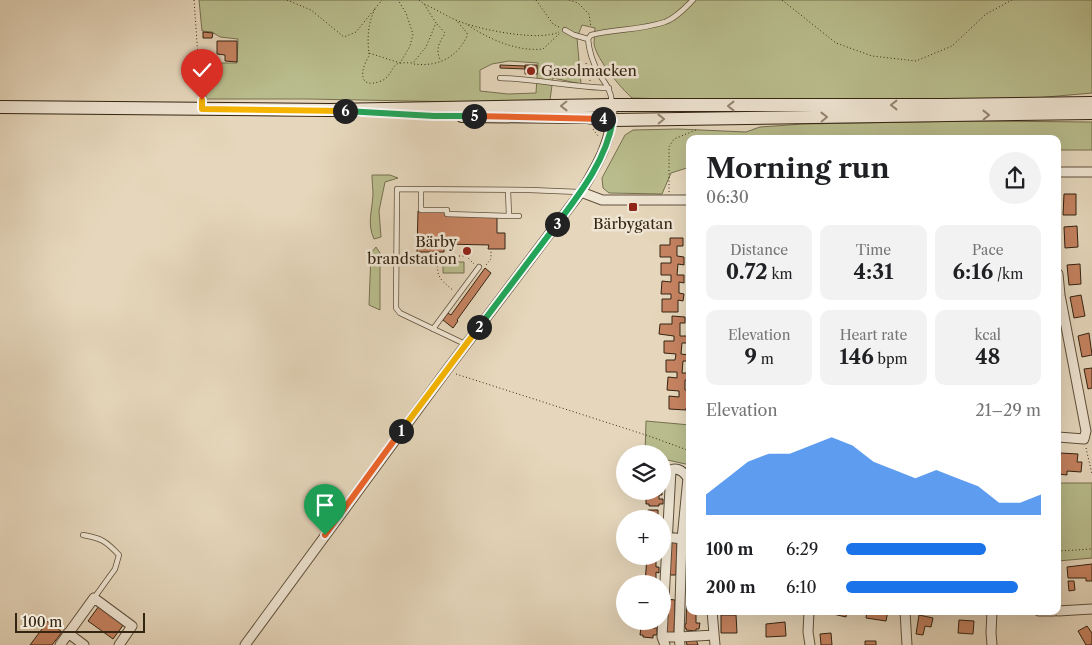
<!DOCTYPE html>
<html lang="en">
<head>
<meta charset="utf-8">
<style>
	:root { --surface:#fff; --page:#f2f2f2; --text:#202124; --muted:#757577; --accent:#1a73e8 }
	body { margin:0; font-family:"Libre Caslon Text",serif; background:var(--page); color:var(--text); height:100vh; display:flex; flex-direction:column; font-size:19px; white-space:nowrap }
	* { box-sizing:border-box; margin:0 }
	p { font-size:16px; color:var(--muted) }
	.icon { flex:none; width:28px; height:28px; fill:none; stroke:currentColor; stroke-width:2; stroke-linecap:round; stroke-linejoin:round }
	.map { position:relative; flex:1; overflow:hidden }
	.sheet { position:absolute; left:686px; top:135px; width:375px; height:480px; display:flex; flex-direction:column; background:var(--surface); border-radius:10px; box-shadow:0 5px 20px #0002 }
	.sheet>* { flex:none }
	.controls { position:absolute; left:616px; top:445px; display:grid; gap:10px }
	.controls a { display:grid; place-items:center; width:55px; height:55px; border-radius:50%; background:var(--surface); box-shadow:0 5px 20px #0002; font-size:25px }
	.scale { position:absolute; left:15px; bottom:12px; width:130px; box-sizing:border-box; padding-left:5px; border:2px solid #342412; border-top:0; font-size:14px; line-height:18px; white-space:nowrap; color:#342412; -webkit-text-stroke:4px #efe5d3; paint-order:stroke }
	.pin { position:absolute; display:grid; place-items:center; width:42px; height:42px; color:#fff; margin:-51px -21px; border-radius:50% 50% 50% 0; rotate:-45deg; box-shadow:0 0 5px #0007 }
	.pin .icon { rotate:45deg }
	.km { position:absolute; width:25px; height:25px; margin:-12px; border-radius:50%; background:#222; color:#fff; font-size:14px; line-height:25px; text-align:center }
	.round { display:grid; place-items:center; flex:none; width:52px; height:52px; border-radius:26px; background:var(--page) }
	.summary { display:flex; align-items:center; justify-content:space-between; height:85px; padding:0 20px }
	h1 { font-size:28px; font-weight:700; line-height:38px }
	.figures { display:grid; grid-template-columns:repeat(3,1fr); gap:8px; height:85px; padding:5px 20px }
	.figures div { display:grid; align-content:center; border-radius:10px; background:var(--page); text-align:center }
	.figures b { font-size:21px; font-weight:700 }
	.figures small { font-size:14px; font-weight:400 }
	.figures p { font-size:14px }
	.chart { height:140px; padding:10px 20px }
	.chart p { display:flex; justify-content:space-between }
	.chart svg { width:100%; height:90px; margin-top:5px; fill:var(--accent); opacity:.7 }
	ul { padding:0 20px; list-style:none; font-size:16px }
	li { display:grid; grid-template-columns:80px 60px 1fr; align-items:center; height:38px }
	li i { height:12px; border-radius:6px; background:var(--accent) }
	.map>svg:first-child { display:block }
	.green { fill:#b9bd8d; stroke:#767050; fill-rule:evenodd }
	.building { fill:#c68361; stroke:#342412 }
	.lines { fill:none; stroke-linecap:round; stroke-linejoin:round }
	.lane-casing { stroke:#60513c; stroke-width:6 }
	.street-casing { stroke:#60513c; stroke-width:11 }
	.secondary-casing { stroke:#342412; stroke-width:14 }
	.path { stroke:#342412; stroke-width:1; stroke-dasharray:1 2.5; stroke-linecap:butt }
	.lane { stroke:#efe5d3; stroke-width:4.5 }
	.street { stroke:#efe5d3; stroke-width:9 }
	.secondary { stroke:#efe5d3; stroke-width:12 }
	.oneway { stroke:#928472 }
	.split-1-casing { stroke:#fff; stroke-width:10 }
	.split-2-casing { stroke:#fff; stroke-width:10 }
	.split-3-casing { stroke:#fff; stroke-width:10 }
	.split-4-casing { stroke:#fff; stroke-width:10 }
	.split-5-casing { stroke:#fff; stroke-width:10 }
	.split-6-casing { stroke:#fff; stroke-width:10 }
	.split-7-casing { stroke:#fff; stroke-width:10 }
	.split-1 { stroke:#f0652b; stroke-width:6 }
	.split-2 { stroke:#f5b400; stroke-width:6 }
	.split-3 { stroke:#22a559; stroke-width:6 }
	.split-4 { stroke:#22a559; stroke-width:6 }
	.split-5 { stroke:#f0652b; stroke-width:6 }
	.split-6 { stroke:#22a559; stroke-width:6 }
	.split-7 { stroke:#f5b400; stroke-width:6 }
	.poi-dot { fill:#8f2418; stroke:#efe5d3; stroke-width:2 }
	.labels { text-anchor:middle; stroke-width:5; stroke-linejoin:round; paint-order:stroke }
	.poi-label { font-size:15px; fill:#342412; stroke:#efe5d3; text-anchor:start }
</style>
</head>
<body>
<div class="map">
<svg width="1092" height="645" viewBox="0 0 1092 645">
	<rect width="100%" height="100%" fill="#e6d7bc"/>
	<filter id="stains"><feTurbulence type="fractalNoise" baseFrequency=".004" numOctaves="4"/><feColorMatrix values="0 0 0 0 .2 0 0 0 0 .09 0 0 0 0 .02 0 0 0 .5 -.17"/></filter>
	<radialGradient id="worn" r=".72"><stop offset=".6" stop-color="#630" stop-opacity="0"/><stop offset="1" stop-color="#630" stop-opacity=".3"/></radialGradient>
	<path class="green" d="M199,0H1092V93L1035,98L780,102L632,98C620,87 597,60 594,44C594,39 595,33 595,28L582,25L577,38L581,84L553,78L550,100L462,102L308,99H206L205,66L212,63H237L238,39L220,37L212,32L202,31ZM509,61L538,63L536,93L508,94L480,91V70L492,64Z
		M973,121L1092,122V150H1058V139H690V167L671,173L662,194L609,193L603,188L602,178L625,135L633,130L678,129L746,132L760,127L803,124Z
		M372,175H390L398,178L385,182L379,211L381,237L374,239C367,224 372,211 373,195C373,189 372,182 372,175Z
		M376,247L380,253V310L369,305L371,253Z
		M443,262H464V273H443Z
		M646,421L690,425V465L663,459L662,454H645Z
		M1058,483H1092V558L1058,561Z"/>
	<path class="building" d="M203,32L213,33L212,38H203Z
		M217,41H237V62L225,61V55L217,54Z
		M500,65L525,66V69L500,68Z
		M525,65H537V74H525Z
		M1064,194H1076V215H1063Z
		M418,211H445V215L497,216V233H505V249H488L489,245L444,244V252H417Z
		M1077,226L1078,247L1065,248L1064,227Z
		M670,238H683V246H677V256L684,257V265L678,264L677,275H684V283L679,282V293L684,294L683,301L678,300V312H662V299H671V294H661L662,281L671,282V275H661V263H671V257H660V245H670Z
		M1080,264L1081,284L1069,285L1067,265Z
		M485,268L491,273L457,320L458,321L453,328L443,320L448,313L451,315Z
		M1081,295L1085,316L1074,318L1070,297Z
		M672,316L685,317V323H680V336H687V343H682L681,354L689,355V361H683L682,373H690L689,380H685V390L690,391V398H687V404H690V408H686V410L669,409V396L679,397V391L667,390L668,377L677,378V372H666V360H675L676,354L664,353V341H674V336L659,334L660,324H672Z
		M1089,333L1092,355L1082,357L1078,336Z
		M1092,368V388L1088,389L1084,369Z
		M1060,453L1078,454L1077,462H1082L1081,472L1067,471V475L1058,474Z
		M650,491H662V495H659V499H663V504H659V506H649V504H646V493H649Z
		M648,510H658V519H645H648Z
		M669,541H677L676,575H668Z
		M690,546V586H688L689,566H685L686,563H689Z
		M647,556H656V567H659V573L656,572V584H645Z
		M1092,564V581H1086V578H1068L1067,567Z
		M1068,581H1074L1075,590L1069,591Z
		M687,590H690V611H696V623H700L699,629H696V631L686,630V628H685V624H686Z
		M667,599L675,600L674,634H665Z
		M99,606L124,624L113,639L88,621Z
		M820,611H847L846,617Z
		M867,611H888L886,621L866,618Z
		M721,615H736L737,633H721Z
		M919,615L933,618L931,627L925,626L923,635L916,634Z
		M959,620L974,621L973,634L958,633Z
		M48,621L62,632L52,645H30Z
		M644,621H653V628H657V635H653V638L643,637V635H640L641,627H644Z
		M785,622L786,636L766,637V624Z
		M1087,626L1092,633V644L1090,645H1086L1078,631Z
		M831,633L832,645H821L820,634Z
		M696,639L698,645H687L686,640Z
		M865,641H876V645H865Z"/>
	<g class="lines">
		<defs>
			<path id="lane" d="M565,30L574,35L588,39
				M500,78C536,79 572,87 609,88
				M612,103C611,90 606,84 599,74C593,63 589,51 588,39L591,35C615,29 641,30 665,22C676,18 685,8 693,0
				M421,189V210H447V214L509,216
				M508,190L509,216H519
				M433,329L479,267
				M465,344L400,313L396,308L397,189L530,190L579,192
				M83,535C101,538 106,541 119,555L115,569L94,598"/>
			<path id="street" d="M1058,172H1092
				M581,192L602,200H690
				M1058,274L1060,295L1086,431L1084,439L1058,437
				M712,611L715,645
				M809,611L808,632L810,645
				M905,611L907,645
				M1039,611H1054
				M1058,611L1092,609
				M68,633L84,645
				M662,637H679L682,539L690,540
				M60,645L94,598L132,626L119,645
				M245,645L446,371L581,192C598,164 613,139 612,105
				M665,645L662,637L671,470C678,467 684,472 688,478L682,539L667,537
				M680,645L679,637L714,635
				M992,645L991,633L992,611"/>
			<path id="secondary" d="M0,107L330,110L612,105H943L1092,103
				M462,116L587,117L613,120L1092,113"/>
		</defs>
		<use href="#lane" class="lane-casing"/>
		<use href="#street" class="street-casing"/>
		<use href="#secondary" class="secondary-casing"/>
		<path class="path" d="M194,0L201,99
			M287,0L311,10L344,37L356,32L382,0
			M419,0L424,4C438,10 452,20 467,24C488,31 540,41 559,32
			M536,0L553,24L559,27
			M569,0L578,3L589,14L591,27
			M782,0L836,43L872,56L916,61L952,46L986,14L1012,0
			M375,9C368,23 367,38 369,53L400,63L410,46L413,34L406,13L398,0
			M437,24L445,33C444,36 442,38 441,40C437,47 437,55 441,61
			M468,25C488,39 518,52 543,49L560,33
			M369,53V56C360,70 358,90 381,81C390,78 391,68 397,64C401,62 409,63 413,63L426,47L436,23L424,4
			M586,63L590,81
			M414,64C437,67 457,58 467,36V33L456,20
			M593,129L598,136
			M669,192V147L674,139L696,130
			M465,246L466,255
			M452,247V256
			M437,252C438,276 435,276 454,291
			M438,256H466L474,264
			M486,265L491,259V250
			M456,374L649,436L690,451
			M1086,448L1092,474
			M1058,551L1092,549"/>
		<use href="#lane" class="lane"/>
		<use href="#street" class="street"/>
		<use href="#secondary" class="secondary"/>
	</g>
	<defs><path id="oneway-chevron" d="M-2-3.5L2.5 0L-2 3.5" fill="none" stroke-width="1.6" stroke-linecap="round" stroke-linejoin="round" transform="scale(1.25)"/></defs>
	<g class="oneway">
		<use href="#oneway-chevron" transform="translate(894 105) rotate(180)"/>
		<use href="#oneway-chevron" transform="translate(564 106) rotate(179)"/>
		<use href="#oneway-chevron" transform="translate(731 106) rotate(180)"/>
		<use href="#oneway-chevron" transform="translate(986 115) rotate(-1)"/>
		<use href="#oneway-chevron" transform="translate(824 117) rotate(-1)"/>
		<use href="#oneway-chevron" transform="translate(661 119) rotate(-1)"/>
	</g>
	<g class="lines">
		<defs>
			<path id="split-1" d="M325,535L401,431"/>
			<path id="split-2" d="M401,431L479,327"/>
			<path id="split-3" d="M479,327L557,224"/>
			<path id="split-4" d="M557,224C581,192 606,160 613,120L603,119"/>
			<path id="split-5" d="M474,116L603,119"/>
			<path id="split-6" d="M345,111L434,116H474"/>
			<path id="split-7" d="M202,100V109L345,111"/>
		</defs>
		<use href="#split-1" class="split-1-casing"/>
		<use href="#split-2" class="split-2-casing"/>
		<use href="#split-3" class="split-3-casing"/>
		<use href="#split-4" class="split-4-casing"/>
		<use href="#split-5" class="split-5-casing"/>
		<use href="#split-6" class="split-6-casing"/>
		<use href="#split-7" class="split-7-casing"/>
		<use href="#split-1" class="split-1"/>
		<use href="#split-2" class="split-2"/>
		<use href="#split-3" class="split-3"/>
		<use href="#split-4" class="split-4"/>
		<use href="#split-5" class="split-5"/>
		<use href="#split-6" class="split-6"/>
		<use href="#split-7" class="split-7"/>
	</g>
	<g class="poi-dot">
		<circle cx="531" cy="71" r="5"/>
		<rect x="628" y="202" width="10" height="10" rx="2.5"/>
		<circle cx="467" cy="251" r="5"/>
	</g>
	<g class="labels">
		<g class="poi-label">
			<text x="541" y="76">Gasolmacken</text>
			<text x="633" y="229" text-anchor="middle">Bärbygatan</text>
			<text x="457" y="247" text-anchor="end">Bärby<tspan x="457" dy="17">brandstation</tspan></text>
		</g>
	</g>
	<rect width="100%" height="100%" filter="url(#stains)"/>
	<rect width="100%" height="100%" fill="url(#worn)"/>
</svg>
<div class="controls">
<a><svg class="icon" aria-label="layers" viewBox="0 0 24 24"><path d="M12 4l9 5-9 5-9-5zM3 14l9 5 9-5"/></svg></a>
<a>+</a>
<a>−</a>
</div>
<div class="scale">100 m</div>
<div class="pin" style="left:325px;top:535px;background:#1e9e55"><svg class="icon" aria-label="arrive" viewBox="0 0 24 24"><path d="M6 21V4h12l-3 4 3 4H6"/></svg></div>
<div class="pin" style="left:202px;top:100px;background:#d93025"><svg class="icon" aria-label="check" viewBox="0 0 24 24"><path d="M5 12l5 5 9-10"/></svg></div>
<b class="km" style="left:401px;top:431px">1</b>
<b class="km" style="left:479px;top:327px">2</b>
<b class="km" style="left:557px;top:224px">3</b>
<b class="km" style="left:603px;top:119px">4</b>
<b class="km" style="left:474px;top:116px">5</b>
<b class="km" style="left:345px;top:111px">6</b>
<section class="sheet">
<div class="summary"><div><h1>Morning run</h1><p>06:30</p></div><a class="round"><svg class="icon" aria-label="share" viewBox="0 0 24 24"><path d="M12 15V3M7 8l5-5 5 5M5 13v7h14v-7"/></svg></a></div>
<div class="figures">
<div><p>Distance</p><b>0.72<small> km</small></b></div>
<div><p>Time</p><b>4:31</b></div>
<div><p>Pace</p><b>6:16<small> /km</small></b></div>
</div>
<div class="figures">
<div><p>Elevation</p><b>9<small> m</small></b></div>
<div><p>Heart rate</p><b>146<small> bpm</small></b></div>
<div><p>kcal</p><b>48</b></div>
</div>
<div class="chart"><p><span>Elevation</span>21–29 m</p>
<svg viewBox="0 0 160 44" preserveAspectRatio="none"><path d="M0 44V34L10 26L20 18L30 14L40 14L50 10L60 6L70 10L80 18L90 22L100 26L110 22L120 26L130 30L140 38L150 38L160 34V44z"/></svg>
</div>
<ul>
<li><b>100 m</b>6:29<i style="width:72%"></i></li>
<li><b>200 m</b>6:10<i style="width:88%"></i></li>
</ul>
</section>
</div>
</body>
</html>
